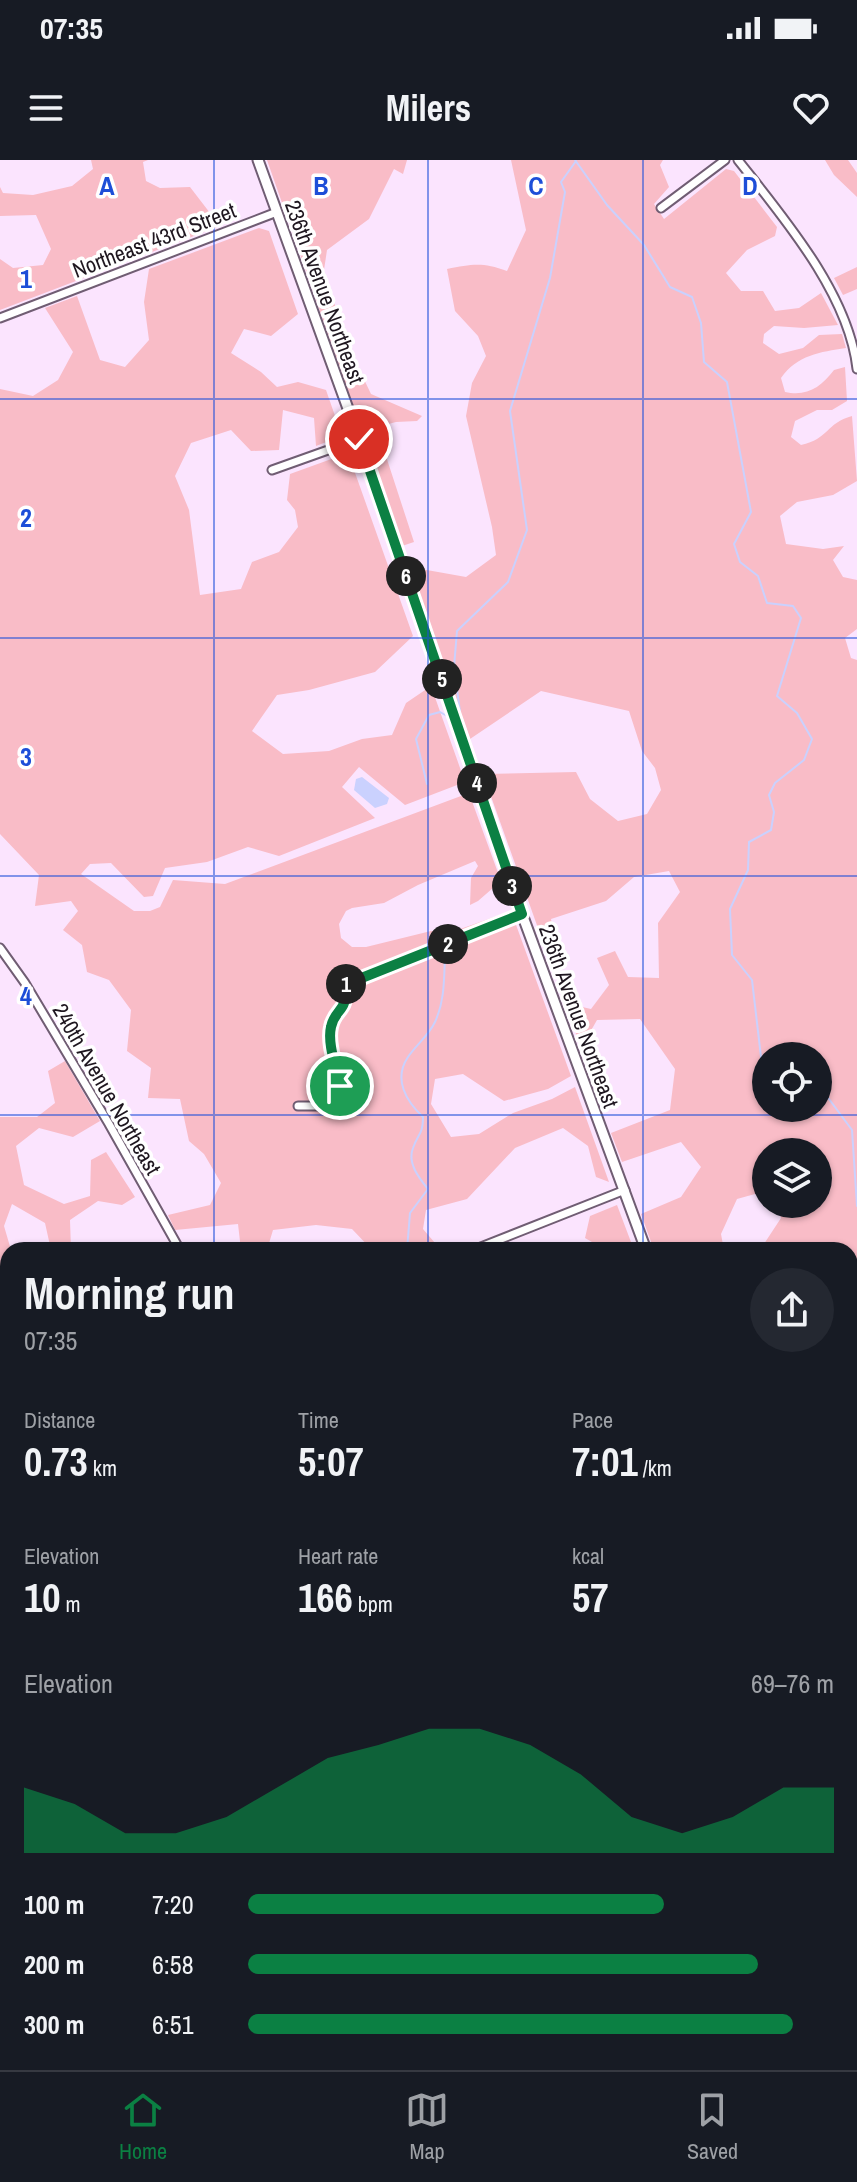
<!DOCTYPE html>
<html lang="en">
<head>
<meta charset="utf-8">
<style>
	:root { --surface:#171b24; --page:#242831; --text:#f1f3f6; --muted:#9ea1a6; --line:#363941; --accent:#0b8043 }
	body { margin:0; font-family:"Archivo Narrow",sans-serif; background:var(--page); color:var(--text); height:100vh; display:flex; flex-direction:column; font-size:30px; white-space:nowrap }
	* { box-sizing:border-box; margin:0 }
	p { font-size:26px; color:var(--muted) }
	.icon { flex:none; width:44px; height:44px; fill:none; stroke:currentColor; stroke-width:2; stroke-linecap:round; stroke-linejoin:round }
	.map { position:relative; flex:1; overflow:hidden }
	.sheet { position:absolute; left:0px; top:1082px; width:858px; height:828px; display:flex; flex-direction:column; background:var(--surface); border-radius:24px 24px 0 0; box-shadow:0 2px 6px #0004 }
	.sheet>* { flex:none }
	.controls { position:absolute; left:752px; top:882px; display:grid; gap:16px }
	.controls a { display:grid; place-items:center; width:80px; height:80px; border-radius:50%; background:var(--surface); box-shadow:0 2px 6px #0004; font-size:40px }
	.pin { position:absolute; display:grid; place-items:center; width:68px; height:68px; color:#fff; margin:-34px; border:4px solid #fff; border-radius:50%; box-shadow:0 2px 8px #0007 }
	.km { position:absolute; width:40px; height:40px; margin:-20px; border-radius:50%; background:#222; color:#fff; font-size:22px; line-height:40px; text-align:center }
	.round { display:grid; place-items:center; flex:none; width:84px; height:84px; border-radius:42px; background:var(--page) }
	.summary { display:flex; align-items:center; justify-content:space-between; height:136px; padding:0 24px }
	h1 { font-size:44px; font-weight:700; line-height:60px }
	.metrics { display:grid; grid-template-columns:repeat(3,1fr); gap:12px; height:136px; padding:8px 24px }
	.metrics div { display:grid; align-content:center }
	.metrics b { font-size:40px; font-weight:700 }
	.metrics small { font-size:22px; font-weight:400 }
	.metrics p { font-size:22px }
	.chart { height:224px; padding:16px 24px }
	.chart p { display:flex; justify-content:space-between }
	.chart svg { width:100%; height:144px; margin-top:8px; fill:var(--accent); opacity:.7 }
	ul { padding:0 24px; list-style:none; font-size:26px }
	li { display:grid; grid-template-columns:128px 96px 1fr; align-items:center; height:60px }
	li i { height:20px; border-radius:10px; background:var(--accent) }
	.status { display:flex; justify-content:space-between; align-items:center; height:56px; padding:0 40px; background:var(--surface); direction:ltr }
	.status svg { height:22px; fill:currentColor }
	header { display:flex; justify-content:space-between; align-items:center; height:104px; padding:0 24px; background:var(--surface); font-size:36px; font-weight:700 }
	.tabs { display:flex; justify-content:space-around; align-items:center; height:112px; border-top:2px solid var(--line); background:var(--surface); font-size:22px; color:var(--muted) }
	.tabs a { display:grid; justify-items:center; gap:4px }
	.tabs .current { color:var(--accent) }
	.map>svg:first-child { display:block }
	.green { fill:#f9bcc7; fill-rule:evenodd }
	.water { fill:#cad1fe }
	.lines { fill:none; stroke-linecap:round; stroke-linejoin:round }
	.stream { stroke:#cad1fe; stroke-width:2 }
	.minor-casing { stroke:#705d73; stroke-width:11 }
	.tertiary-casing { stroke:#705d73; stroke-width:13 }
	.minor { stroke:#fff; stroke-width:7 }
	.tertiary { stroke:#fff; stroke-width:9 }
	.route-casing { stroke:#fff; stroke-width:16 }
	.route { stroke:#0b8043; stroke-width:10 }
	.grid { fill:none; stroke:#1d4ed8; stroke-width:2; stroke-opacity:0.55 }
	.labels { text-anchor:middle; stroke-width:7; stroke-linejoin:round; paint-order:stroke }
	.street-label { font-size:22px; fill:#1e161f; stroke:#fff }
	.grid-label { font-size:26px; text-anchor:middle; font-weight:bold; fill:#1d4ed8; stroke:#fff; stroke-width:7; stroke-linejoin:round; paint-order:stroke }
</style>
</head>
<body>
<div class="status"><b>07:35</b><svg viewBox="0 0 49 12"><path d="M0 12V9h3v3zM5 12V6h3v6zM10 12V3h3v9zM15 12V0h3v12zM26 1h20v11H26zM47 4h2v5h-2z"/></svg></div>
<header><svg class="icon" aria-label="menu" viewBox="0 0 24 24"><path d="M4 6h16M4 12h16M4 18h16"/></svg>Milers<svg class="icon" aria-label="heart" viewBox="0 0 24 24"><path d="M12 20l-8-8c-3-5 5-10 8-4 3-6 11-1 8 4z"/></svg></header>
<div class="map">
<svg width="857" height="1910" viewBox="0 0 857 1910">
	<rect width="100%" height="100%" fill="#fbe4fe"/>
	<path class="green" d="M91,0H148L143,2L146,21L160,28L190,27L220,66L0,150V99L13,108L43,105L51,89L36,55L0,56V27L3,33L33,35L72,26L93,9Z
		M267,0H407L403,14L394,9L369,59L327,90L324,110L347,184L371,234L422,256L417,261L396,262L362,271Z
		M511,0H663L660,5L669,27L654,44L664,59L726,9L734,11L777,67L775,76L747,90L726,113L741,131H763L775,151L799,148L821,133L838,165L804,168L774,166L764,174L763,183L779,194L803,188L819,175L842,174L846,188C820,192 797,195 781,218L785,232C807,237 821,227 834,210L845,207L847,241L832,250H817L795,261L791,277L801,285C829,279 826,263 852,256L857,321L833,335L797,342L780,356L786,384L823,389L844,386L833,400L843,417L857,420V469L845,478L851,498L857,500V1199L850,1200V1090H760L781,1058L776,1044H818V992H766V1031L737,1039L721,1074L724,1090H654L641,1054L681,1037L701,1007L681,982L622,1002L611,973L670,950L675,909L640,859L597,860L581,888L565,843L591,849L609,825L597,798L615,791L628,817L659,818L658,763L680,732L669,711L634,717L606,741L551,759L558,795L549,799L483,614L576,612L590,639L618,661L647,654L661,630L655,608L642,591L629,551L541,531L470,579L410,407L466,417L496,395L492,367L466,256L472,223L486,196L478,176L455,151L447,109C472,104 483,102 507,111L526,70ZM766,896H818V948H766Z
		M825,0H848L857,13V37L834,15Z
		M259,68L269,71L298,154L271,176L244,169L231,193L261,212L277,227L298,222L326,230L342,276L316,286L314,258L283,250L279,290L251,291L231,270L191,283L175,316L189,350L200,435L241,429L252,402L279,392L298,367L295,350L287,340L290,314L348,293L413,476L375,512L309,530L277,535L252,571L283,594L329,591L362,579L392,575L406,543L431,526L465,622L405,645L359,607L342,627L375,658L279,696L248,687L207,702L165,708L153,736L144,737L111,703L90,704L81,714L134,751H150L160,747L173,720L225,724L469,633L501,721L478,741L470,745L471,718L478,706L475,701L418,725L384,743L352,748L346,751L339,764L341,778L352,787H366L431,771L452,772L511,751L571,916L548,929L504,941L463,914L435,919L431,944L451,977L479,974L513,953L552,939L575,927L609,1022L596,1017L588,986L563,968L515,988L467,1039L426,1050L423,1069L441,1090H372L352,1069L316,1065L273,1070L267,1090H241L238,1064L175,1070L168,1055L210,1045L221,1023L204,994L189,981L180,939L148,938L151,908L127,891L131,850L109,820L87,812L82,785L63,770L78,751L71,741L35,746L39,715L0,674V229L33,236L58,220L73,192L45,148L77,136L100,200L125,207L149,180L144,142L149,109Z
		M857,107V129L843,135L834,118Z
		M382,284L414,382L402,386L368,289Z
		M65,901L100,961L73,977L39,968L16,986L24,1025L64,1044L90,1036L91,1000L106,992L135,1037L122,1045L98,1041L70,1060L71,1090H51L45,1063L12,1044L4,1066L11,1090H8L6,1154L0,1132V957H37L55,943L48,911Z
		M617,1045L634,1090H606L585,1078L590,1056Z
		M0,1258L8,1259L7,1409L0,1400Z
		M857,1263V1494L850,1491V1265Z
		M8,1419V1473L0,1484V1429Z
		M8,1637V1842L0,1851V1639Z
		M850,1669L857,1688V1736L850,1729Z
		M857,1843V1906L853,1905L850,1897V1845Z
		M240,1902H568L553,1910H243Z
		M687,1902H746L745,1910H689Z"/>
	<path class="water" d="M362,617L389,638L387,644L375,648L354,630L356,619Z"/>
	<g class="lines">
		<path class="stream" d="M575,0L607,45L644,85L670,127L692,137L701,163L704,202L727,222L751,352L734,384L740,402L758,416L767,443L793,446L801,458L777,536L797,553L812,579L804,600L775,623L769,635L774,652L771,670L749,682L748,710L730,749L732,795L752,820L763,914L766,916
			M460,552L454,507L457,471L508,422L527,370L510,251L550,118L565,32L561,22L576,1
			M427,624L416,579L429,555L440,552L447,556
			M818,934L826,935L852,970L857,1046
			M407,1090L410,1053L428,1029C419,1018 407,1003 413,988C418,973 423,975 423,957C406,941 393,919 408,897C416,885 429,875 435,862C445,840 444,818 445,794"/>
		<defs>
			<path id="minor" d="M738,0C783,57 849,134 857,209
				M661,48L725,0
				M0,158L277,52
				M272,310L359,279
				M0,788L25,823L109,964L180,1090
				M298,946H330C349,925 331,898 331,872C330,852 349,854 344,825L522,754
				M473,1090L625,1030
				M0,1166L8,1165
				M850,1592L857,1586
				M0,1614L5,1623L0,1631
				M850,1644L857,1661
				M802,1910L824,1902"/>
			<path id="tertiary" d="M258,0L359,279L522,754L646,1090
				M678,1902L680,1910
				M565,1910L580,1902"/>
		</defs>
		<use href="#minor" class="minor-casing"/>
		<use href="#tertiary" class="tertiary-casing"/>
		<use href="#minor" class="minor"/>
		<use href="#tertiary" class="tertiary"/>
	</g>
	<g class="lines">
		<defs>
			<path id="route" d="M340,926C337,909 327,884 331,867C335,847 349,853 344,825L522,754L359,279"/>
		</defs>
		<use href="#route" class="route-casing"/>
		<use href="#route" class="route"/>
	</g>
	<path class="grid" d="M214,0V1090M428,0V1090M643,0V1090M0,239H857M0,478H857M0,716H857M0,955H857M0,1194H8M850,1194H857M0,1432H8M850,1432H857M0,1671H8M850,1671H857M214,1902V1910M428,1902V1910M643,1902V1910"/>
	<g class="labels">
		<g class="street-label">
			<text transform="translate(154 80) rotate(-21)" y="8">Northeast 43rd Street</text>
			<text transform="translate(325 132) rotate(70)" y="8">236th Avenue Northeast</text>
			<text transform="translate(579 856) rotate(70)" y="8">236th Avenue Northeast</text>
			<text transform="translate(107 929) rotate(60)" y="8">240th Avenue Northeast</text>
		</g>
	</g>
	<g class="grid-label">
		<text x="107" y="35">A</text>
		<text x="321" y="35">B</text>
		<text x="536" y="35">C</text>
		<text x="750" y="35">D</text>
		<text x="26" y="128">1</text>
		<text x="26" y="367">2</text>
		<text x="26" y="606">3</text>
		<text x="26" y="845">4</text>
	</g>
</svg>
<div class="controls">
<a><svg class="icon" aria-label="locate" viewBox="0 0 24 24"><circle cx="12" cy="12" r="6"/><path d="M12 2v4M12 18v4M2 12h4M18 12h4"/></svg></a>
<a><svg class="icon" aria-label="layers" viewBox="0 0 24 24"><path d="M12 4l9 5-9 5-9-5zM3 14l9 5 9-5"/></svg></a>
</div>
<div class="pin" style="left:340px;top:926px;background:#1e9e55"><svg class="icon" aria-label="arrive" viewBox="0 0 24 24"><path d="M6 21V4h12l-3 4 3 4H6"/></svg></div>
<div class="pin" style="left:359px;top:279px;background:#d93025"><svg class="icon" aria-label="check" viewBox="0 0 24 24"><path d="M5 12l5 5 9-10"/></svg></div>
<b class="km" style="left:346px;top:824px">1</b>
<b class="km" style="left:448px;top:784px">2</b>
<b class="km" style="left:512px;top:726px">3</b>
<b class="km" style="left:477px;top:623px">4</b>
<b class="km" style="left:442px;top:519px">5</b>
<b class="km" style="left:406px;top:416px">6</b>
<section class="sheet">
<div class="summary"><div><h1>Morning run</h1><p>07:35</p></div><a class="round"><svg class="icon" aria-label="share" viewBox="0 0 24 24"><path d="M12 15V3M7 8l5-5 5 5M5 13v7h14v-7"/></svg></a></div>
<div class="metrics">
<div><p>Distance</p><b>0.73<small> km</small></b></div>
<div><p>Time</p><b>5:07</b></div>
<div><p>Pace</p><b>7:01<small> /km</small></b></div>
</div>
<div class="metrics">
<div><p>Elevation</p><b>10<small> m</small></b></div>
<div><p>Heart rate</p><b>166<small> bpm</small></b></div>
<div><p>kcal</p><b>57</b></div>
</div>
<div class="chart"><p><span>Elevation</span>69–76 m</p>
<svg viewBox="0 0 160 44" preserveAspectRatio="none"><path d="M0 44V24L10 29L20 38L30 38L40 33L50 24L60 15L70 11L80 6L90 6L100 11L110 20L120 33L130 38L140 33L150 24L160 24V44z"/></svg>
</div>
<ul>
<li><b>100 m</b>7:20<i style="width:71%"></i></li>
<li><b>200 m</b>6:58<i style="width:87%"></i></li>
<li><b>300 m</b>6:51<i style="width:93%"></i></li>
</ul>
</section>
</div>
<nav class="tabs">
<a class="current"><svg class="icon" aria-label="home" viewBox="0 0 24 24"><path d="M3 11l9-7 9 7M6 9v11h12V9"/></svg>Home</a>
<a><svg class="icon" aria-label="map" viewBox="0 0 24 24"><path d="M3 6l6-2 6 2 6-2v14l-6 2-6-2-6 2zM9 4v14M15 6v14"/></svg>Map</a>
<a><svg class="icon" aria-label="saved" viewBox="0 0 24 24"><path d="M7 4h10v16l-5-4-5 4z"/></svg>Saved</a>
</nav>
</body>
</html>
